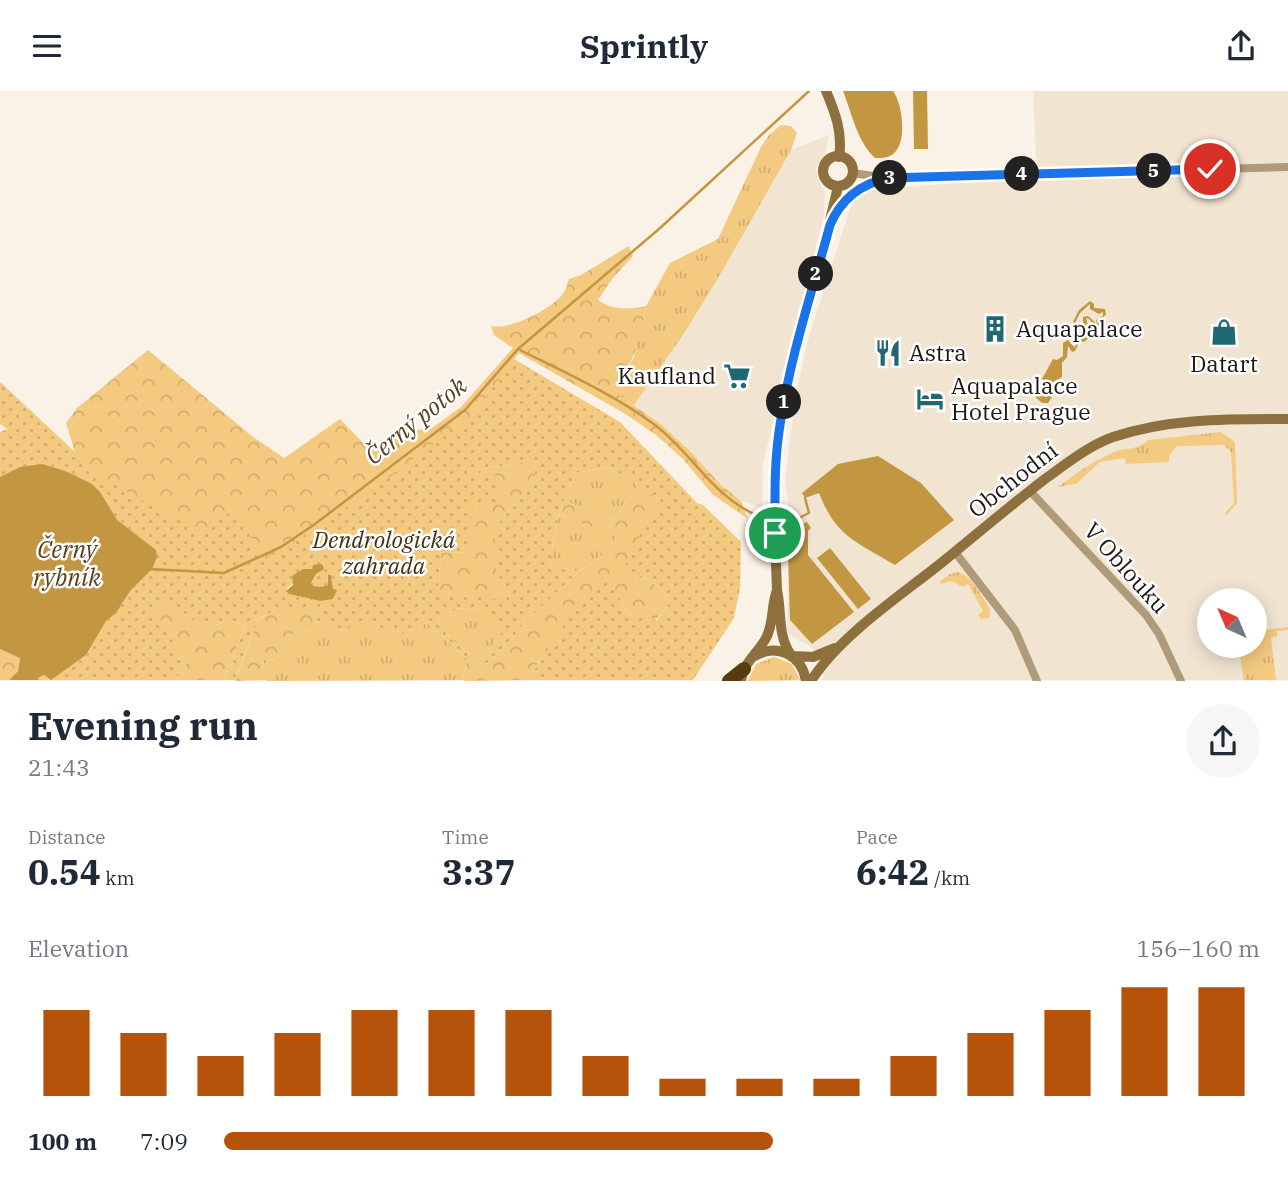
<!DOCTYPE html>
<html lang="en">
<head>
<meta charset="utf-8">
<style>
	:root { --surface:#fff; --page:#f6f6f7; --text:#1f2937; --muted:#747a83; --accent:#b45309 }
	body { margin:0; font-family:"IBM Plex Serif",serif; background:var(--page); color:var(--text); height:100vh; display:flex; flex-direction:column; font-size:26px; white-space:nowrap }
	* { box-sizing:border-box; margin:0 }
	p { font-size:23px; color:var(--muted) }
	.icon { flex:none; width:38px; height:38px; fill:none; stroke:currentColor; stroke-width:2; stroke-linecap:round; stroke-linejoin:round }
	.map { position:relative; height:590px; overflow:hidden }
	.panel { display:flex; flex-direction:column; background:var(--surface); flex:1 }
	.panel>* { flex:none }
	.needle { width:46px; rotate:316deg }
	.tools { position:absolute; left:1197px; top:497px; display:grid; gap:14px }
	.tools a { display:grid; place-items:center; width:70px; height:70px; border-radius:50%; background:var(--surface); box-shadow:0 4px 18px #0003; font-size:35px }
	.pin { position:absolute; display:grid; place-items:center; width:60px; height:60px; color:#fff; margin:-30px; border:4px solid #fff; border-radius:50%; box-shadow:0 2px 7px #0007 }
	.km { position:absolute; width:35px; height:35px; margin:-18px; border-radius:50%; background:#222; color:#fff; font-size:19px; line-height:35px; text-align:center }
	.round { display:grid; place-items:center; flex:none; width:74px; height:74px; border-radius:37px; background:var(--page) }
	.head { display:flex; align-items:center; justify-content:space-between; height:119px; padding:0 28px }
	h1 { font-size:38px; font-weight:700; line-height:52px }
	.figures { display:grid; grid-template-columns:repeat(3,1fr); gap:10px; height:119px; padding:7px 28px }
	.figures div { display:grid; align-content:center }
	.figures b { font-size:35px; font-weight:700 }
	.figures small { font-size:19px; font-weight:400 }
	.figures p { font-size:19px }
	.chart { height:196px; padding:14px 28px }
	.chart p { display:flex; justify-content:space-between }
	.chart svg { width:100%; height:126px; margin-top:7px; stroke:var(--accent); stroke-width:6 }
	ul { padding:0 28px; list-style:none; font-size:23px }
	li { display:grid; grid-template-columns:112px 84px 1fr; align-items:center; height:52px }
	li i { height:18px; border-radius:9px; background:var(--accent) }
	header { display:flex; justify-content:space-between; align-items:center; height:91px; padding:0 28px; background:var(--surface); font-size:32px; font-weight:700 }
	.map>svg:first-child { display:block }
	.built { fill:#f1e5d2; fill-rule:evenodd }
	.grass { fill:url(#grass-tufts) }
	.forest { fill:url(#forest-crowns) }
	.park { fill:url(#park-dots); fill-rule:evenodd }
	.water { fill:#c39642 }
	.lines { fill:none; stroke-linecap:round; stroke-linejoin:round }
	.stream { stroke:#c39642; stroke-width:2.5 }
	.street { stroke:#af9b7a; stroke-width:8 }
	.secondary { stroke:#8d703d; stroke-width:10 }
	.highway { stroke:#543c0e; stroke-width:14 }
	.route-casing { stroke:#fff; stroke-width:14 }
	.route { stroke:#1a73e8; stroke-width:9 }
	.labels { text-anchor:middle; stroke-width:5; stroke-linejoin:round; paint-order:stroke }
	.poi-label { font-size:23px; fill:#1a1813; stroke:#fff; text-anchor:start }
	.street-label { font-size:23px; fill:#1a1813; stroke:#fff }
	.park-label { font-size:23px; font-style:italic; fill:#43300c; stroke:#fff }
	.water-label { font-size:24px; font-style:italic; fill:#55411e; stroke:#fff }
</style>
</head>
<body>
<header><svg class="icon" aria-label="menu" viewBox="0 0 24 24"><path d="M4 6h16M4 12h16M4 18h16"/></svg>Sprintly<svg class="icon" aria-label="share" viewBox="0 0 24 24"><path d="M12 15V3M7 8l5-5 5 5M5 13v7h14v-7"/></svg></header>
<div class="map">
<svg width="1288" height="590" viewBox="0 0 1288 590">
	<defs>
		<pattern id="grass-tufts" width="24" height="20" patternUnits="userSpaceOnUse" patternTransform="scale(1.75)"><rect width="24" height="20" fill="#f4ca81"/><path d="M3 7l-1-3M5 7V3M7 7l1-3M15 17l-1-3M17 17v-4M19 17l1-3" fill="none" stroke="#d1ad6f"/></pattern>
		<pattern id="forest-crowns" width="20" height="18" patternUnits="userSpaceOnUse" patternTransform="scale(1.75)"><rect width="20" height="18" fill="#f4ca81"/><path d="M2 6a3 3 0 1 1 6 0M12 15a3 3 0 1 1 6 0" fill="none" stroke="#d1ad6f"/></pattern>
		<pattern id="park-dots" width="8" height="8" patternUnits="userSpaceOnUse" patternTransform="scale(1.75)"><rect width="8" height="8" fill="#f4ca81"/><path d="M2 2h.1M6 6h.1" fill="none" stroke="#d1ad6f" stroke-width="1.8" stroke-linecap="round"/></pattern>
	</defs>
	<rect width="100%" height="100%" fill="#faf2e6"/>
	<path class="built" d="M1033,0H1288V589H822L824,586L814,558L787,542L789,438L788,407L785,392L795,307L808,249L850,117L862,100L1037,85ZM1209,509H1255V555H1209Z
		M829,44L825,63L816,76L818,89L825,101L824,124L763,372L762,417L741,410L720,393L692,362L661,333L634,314L681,247L791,59Z"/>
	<path class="grass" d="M781,34L791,35L797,42L791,59L717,189L681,247L634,314L609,298L622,288L634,266L646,215L670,172L718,148L761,56L768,45Z
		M1221,341L1235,351L1237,412L1226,425V421L1234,412L1231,361L1224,354L1177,355L1169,364V371L1126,373L1125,367L1100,371L1076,393L1058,396C1075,383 1092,371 1112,362C1124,356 1138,360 1148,349Z
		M605,377L627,386L639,394L614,428L564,410L575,382Z
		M559,423L618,445L599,467L578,481L549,472Z
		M957,481C972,484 982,506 990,518L989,527L981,528L978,524L983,520L968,493L963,496L951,490L941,493L939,491L950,483Z
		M455,517C475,518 497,518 504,540L481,568C463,559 448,548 437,530Z
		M349,527L403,542L427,532L467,567L463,587L464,589L267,590L261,583L264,569L278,568L291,544L301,537L309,541L318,532L344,540Z
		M1288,536V539L1277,540V545L1271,547L1276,589H1244L1238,555H1255V540Z
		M774,566L792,573L800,589L748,590L756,573Z"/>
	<path class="forest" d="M629,155L633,165L612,188L598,209C615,220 627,218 646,215C638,251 637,272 610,298L661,333L692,362L720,393L741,410L748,428L712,403L683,368L656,344L627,324L519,262L509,275L521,284L329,468L182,499L94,551L106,530L7,382L0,386L23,348L0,291L75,361L66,332L77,317L148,259L252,345L284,367L340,328L369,358L402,341L432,337L461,316L513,257L494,244L491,235C511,239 549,219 562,204C566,199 567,194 569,188L581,184Z
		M536,364L535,387L495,437V473L508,511L438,501L441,461L470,462V416L474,385L489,376L514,374Z
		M639,394L662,410L647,428L631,487L645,486L660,498L669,513L655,530L644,522L632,524L625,520L623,512L604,488L538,572L527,589L464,590L463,588L467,567L485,574L512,548L523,533L578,481L599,467L617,446L559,423L564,410L614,428Z
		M164,510L205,537L230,530L245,535L224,589H175L187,572L153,518Z
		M297,516L313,518L318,532L309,541L301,537L291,544L278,568L264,569L261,583L267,589L235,590L258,528L280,518Z
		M0,558L20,566L18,580L9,589H0Z"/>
	<path class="park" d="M514,268L620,331L697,412L703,414L741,451L740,497L734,527L693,589H527L575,518L604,487L623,512L625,520L632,524L644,521L656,530L669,513L660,498L645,486L631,487L624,478L647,428L661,410L627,386L605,377L575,382L559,423L549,472L578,481L523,533L512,548L485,574L467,567L427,532L403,542L350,528L351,533L344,540L318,532L313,518C293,516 276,518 258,528L235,589H224L245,535L230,530L205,537L164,510L153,518L187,572L175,589H39L38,587L44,584L51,588L86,564L106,530L116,522L130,500L152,478L157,466L156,459L117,429L99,400L92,393L78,385L42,373L7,382L0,386V341L7,338L0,333V291L100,385L168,424L203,440L234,418L265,470L361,407L473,324ZM535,365V387L495,437V473L507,510L438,501L441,461L470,462V416L495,414L500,385L476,384L489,376L514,374ZM312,478L321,480L316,483L311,492L314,495L321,496L328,494L331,484L333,498L320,510L289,503L287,497ZM455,517C475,518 496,518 503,540L481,568C463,559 448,548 437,530Z"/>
	<path class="water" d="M843,0H893C902,12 907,47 896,60C891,67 883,67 875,67C857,50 852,23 843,0Z
		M913,0H927L928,58H914Z
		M1090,210L1094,213V217L1105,218L1106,223L1100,230L1101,233L1096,236L1089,228L1086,227L1088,235L1085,242H1089L1090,246L1084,251L1080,250L1075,260L1072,261L1068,255L1067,266L1062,272V286L1052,292V306L1048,312H1042L1031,302L1032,299L1041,303L1046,301V290L1042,288L1053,268L1057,269L1063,265V252L1068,249L1075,257L1077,244L1083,240V226L1088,225L1097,233L1096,229L1103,225V221L1099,223L1090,218V213L1080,222L1075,232L1073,231L1079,219Z
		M878,365L921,392L954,429L895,474C857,451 836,446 819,402L805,407L802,402L838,373Z
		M42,373L65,380L92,393L100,401L117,429L156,459L157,466L152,478L130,500L116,522L106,530L86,564L51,589L44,584L38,587L39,589H9L18,580L20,567L0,558V386L20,376Z
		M807,431L811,437L808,440V464L854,521L812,553L790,529L788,462L791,438Z
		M830,457L871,508L858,518L817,467Z
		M322,473L324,478L316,483L311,492L314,495L321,496L328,494V484H331L333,498L337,499L333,508L320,510L289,503L286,500L293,494L292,485L303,478H312L313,474Z"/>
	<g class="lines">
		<path class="stream" d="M518,258C564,281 613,303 655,334C692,362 711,403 754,423
			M783,428L795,429L809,422L805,407
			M149,478L224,482L281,456L315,433L465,319L518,258L659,138L809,0"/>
		<path class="street" d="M852,82L888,87L1288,76
			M833,126C844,107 860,94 881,88
			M1030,400L1146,524L1159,543L1181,590
			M955,461L1015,539L1037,590"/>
		<path class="secondary" d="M826,0C835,21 843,42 839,66
			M823 80a15 15 0 1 1 30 0a15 15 0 1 1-30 0Z
			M791,564C777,544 782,521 777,499C775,444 772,388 780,333C792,252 821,175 838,95
			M755,565C777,552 802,564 806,590
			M794,565L813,566L835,557
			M741,590C743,572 758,562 766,547C774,533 771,514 777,499
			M811,590C840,544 903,503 945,469C978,442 1011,414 1045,388C1066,373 1088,355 1113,346C1170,327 1229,328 1288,328"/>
		<path class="highway" d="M729,590L744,578"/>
	</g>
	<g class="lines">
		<defs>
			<path id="route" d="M775,442C775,406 774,370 780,334C790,266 812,201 830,134C841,108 860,93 888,87L1210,78"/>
		</defs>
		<use href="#route" class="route-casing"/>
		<use href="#route" class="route"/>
	</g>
	<defs>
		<symbol id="building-bare" viewBox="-9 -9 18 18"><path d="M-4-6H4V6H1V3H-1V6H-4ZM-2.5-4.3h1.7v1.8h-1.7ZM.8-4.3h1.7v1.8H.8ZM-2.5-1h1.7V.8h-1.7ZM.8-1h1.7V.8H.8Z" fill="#1d6871" stroke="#fff" stroke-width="2.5" paint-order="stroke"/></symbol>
		<symbol id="shop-bare" viewBox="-9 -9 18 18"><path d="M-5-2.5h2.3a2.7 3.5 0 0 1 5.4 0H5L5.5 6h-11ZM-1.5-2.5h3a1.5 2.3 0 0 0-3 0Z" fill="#1d6871" stroke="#fff" stroke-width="2.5" paint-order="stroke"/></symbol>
		<symbol id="restaurant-bare" viewBox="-9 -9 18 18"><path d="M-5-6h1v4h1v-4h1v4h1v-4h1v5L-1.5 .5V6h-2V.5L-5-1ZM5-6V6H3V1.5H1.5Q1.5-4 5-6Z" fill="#1d6871" stroke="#fff" stroke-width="2.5" paint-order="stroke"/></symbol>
		<symbol id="supermarket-bare" viewBox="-9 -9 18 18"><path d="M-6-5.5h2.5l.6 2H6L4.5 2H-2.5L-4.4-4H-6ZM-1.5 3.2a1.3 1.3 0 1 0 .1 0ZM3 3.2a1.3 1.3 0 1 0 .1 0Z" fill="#1d6871" stroke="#fff" stroke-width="2.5" paint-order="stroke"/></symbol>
		<symbol id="hotel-bare" viewBox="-9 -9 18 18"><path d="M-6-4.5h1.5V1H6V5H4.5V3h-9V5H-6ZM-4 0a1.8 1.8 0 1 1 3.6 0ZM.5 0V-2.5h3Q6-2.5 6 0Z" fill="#1d6871" stroke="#fff" stroke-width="2.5" paint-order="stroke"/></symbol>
	</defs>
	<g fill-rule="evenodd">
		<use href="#building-bare" x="976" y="219" width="38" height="38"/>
		<use href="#shop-bare" x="1205" y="222" width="38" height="38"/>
		<use href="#restaurant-bare" x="869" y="243" width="38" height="38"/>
		<use href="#supermarket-bare" x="718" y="266" width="38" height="38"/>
		<use href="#hotel-bare" x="911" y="289" width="38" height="38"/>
	</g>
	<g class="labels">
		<g class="poi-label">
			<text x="1016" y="246">Aquapalace</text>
			<text x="909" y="270">Astra</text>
			<text x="1224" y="281" text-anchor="middle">Datart</text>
			<text x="716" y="293" text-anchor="end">Kaufland</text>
			<text x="951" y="303">Aquapalace<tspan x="951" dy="26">Hotel Prague</tspan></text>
		</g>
		<g class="street-label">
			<text transform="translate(1013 389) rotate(-38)" y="8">Obchodní</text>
			<text transform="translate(1126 477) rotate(48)" y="8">V Oblouku</text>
		</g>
		<g class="park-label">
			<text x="384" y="457">Dendrologická<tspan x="384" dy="26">zahrada</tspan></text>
		</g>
		<g class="water-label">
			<text transform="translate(416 330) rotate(-39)" y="8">Černý potok</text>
			<text x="67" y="467">Černý<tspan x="67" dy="28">rybník</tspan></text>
		</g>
	</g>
</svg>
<div class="tools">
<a><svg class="needle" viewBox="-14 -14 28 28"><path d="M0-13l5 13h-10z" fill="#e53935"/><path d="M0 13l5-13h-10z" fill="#747a83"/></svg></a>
</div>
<div class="pin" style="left:775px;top:442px;background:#1e9e55"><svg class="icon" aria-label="arrive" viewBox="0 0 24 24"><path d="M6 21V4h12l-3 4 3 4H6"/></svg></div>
<div class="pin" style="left:1210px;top:78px;background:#d93025"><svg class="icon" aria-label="check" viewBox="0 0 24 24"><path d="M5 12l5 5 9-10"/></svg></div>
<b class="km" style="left:784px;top:311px">1</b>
<b class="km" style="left:816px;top:183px">2</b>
<b class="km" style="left:890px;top:87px">3</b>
<b class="km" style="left:1022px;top:83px">4</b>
<b class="km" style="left:1154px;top:80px">5</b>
</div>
<section class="panel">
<div class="head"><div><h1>Evening run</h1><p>21:43</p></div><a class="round"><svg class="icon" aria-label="share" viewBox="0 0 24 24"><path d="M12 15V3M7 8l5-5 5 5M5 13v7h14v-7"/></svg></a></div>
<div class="figures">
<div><p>Distance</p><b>0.54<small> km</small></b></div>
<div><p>Time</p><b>3:37</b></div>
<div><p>Pace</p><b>6:42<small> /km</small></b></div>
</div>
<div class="chart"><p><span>Elevation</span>156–160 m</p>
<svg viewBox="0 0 160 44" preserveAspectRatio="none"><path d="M5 44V14M15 44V22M25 44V30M35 44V22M45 44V14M55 44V14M65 44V14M75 44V30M85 44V38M95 44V38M105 44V38M115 44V30M125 44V22M135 44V14M145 44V6M155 44V6"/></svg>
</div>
<ul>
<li><b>100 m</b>7:09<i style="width:53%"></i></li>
</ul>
</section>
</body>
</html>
